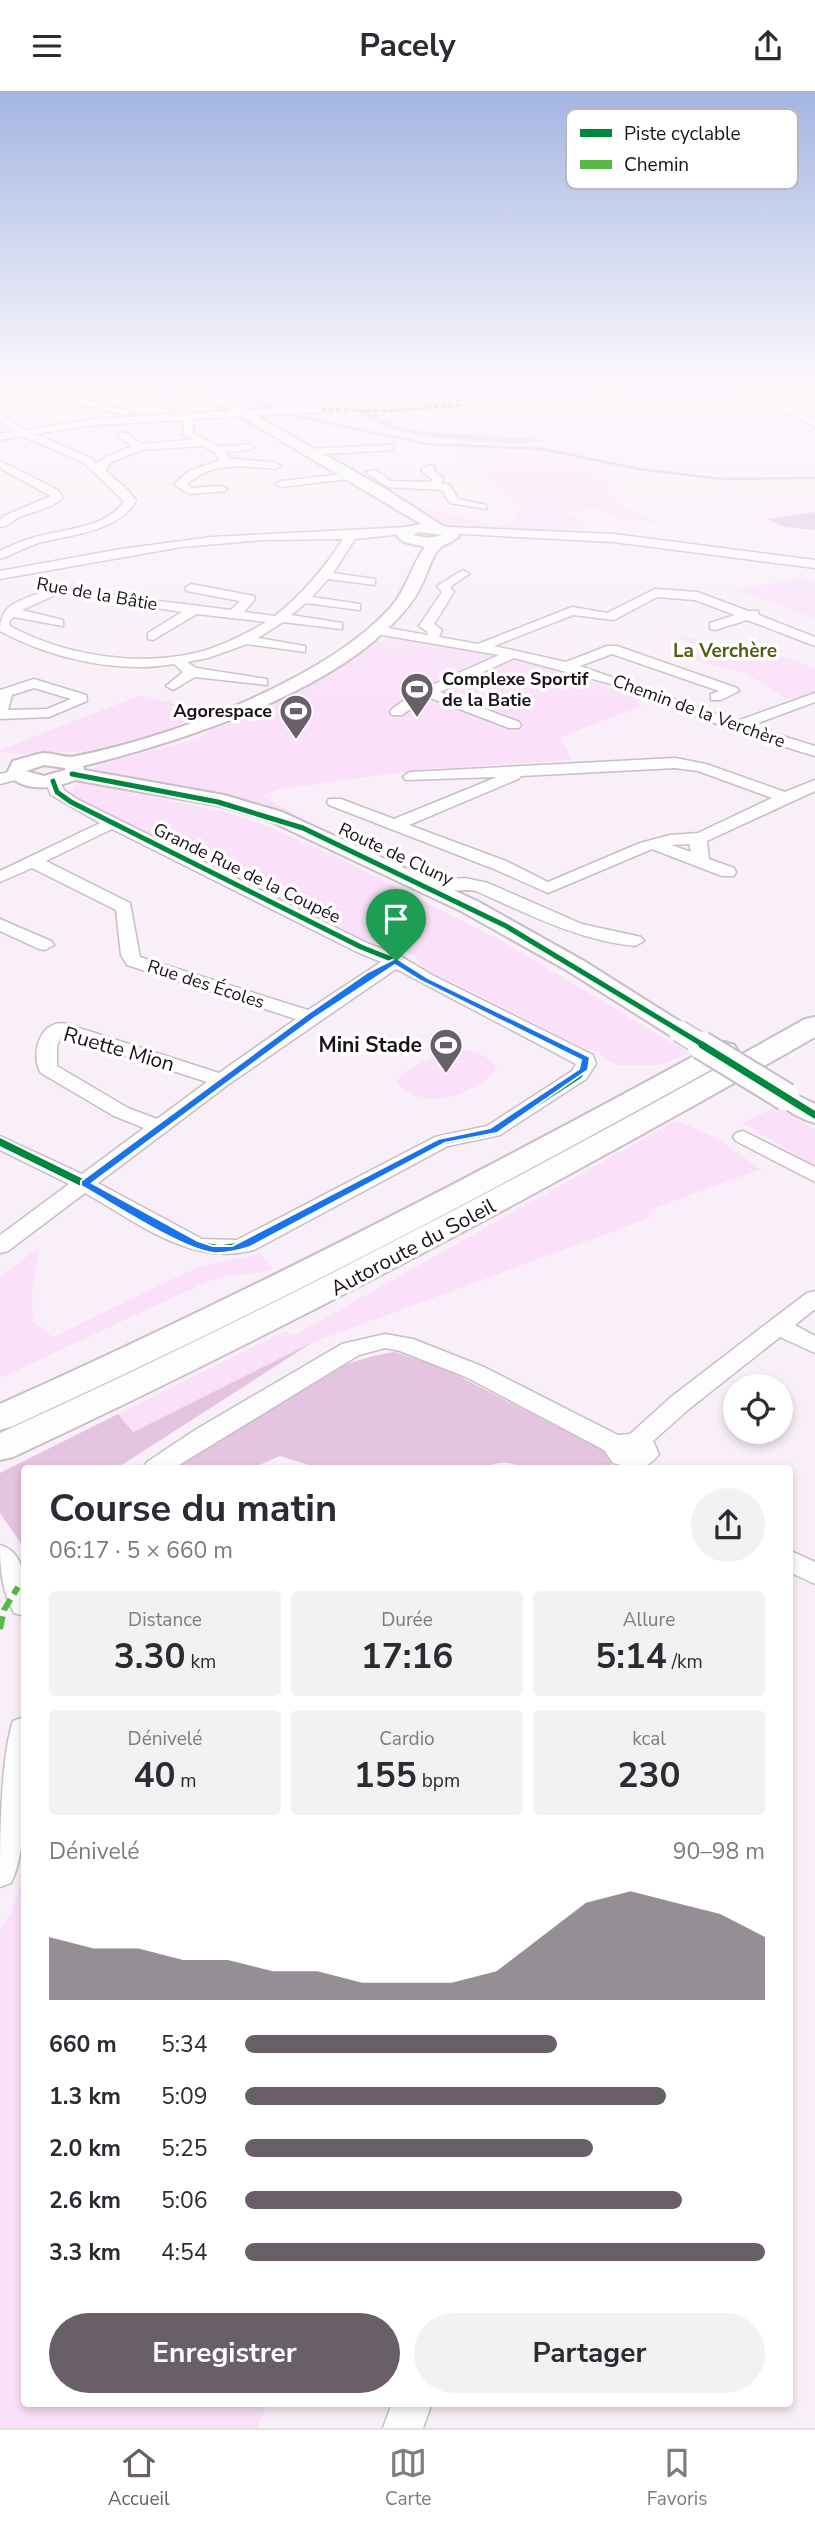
<!DOCTYPE html>
<html lang="fr">
<head>
<meta charset="utf-8">
<style>
	:root { --surface:#fff; --page:#f2f2f3; --text:#2b2b33; --muted:#7c7c81; --line:#e1e1e2; --accent:#695f69 }
	body { margin:0; font-family:"Nunito Sans",sans-serif; background:var(--page); color:var(--text); height:100vh; display:flex; flex-direction:column; font-size:26px; white-space:nowrap }
	* { box-sizing:border-box; margin:0 }
	p { font-size:23px; color:var(--muted) }
	.icon { flex:none; width:38px; height:38px; fill:none; stroke:currentColor; stroke-width:2; stroke-linecap:round; stroke-linejoin:round }
	.map { position:relative; flex:1; overflow:hidden }
	.drawer { position:absolute; left:21px; top:1374px; width:772px; height:942px; display:flex; flex-direction:column; background:var(--surface); border-radius:7px; box-shadow:0 4px 10px #0003 }
	.drawer>* { flex:none }
	.fabs { position:absolute; left:723px; top:1283px; display:grid; gap:14px }
	.fabs a { display:grid; place-items:center; width:70px; height:70px; border-radius:50%; background:var(--surface); box-shadow:0 4px 10px #0003; font-size:35px }
	.pin { position:absolute; display:grid; place-items:center; width:60px; height:60px; color:#fff; margin:-72px -30px; border-radius:50% 50% 50% 0; rotate:-45deg; box-shadow:0 0 7px #0007 }
	.pin .icon { rotate:45deg }
	.round { display:grid; place-items:center; flex:none; width:74px; height:74px; border-radius:37px; background:var(--page) }
	.headline { display:flex; align-items:center; justify-content:space-between; height:119px; padding:0 28px }
	h1 { font-size:38px; font-weight:700; line-height:52px }
	.figures { display:grid; grid-template-columns:repeat(3,1fr); gap:10px; height:119px; padding:7px 28px }
	.figures div { display:grid; align-content:center; border-radius:7px; background:var(--page); text-align:center }
	.figures b { font-size:35px; font-weight:700 }
	.figures small { font-size:19px; font-weight:400 }
	.figures p { font-size:19px }
	.chart { height:196px; padding:14px 28px }
	.chart p { display:flex; justify-content:space-between }
	.chart svg { width:100%; height:126px; margin-top:7px; fill:var(--accent); opacity:.7 }
	.cta { display:flex; gap:14px; margin-top:auto; padding:14px 28px }
	.cta a { flex:1; height:80px; border-radius:42px; background:var(--accent); color:#fff; font-size:28px; font-weight:700; line-height:80px; text-align:center }
	.cta a+a { background:var(--page); color:var(--text) }
	ul { padding:0 28px; list-style:none; font-size:23px }
	li { display:grid; grid-template-columns:112px 84px 1fr; align-items:center; height:52px }
	li i { height:18px; border-radius:9px; background:var(--accent) }
	header { display:flex; justify-content:space-between; align-items:center; height:91px; padding:0 28px; background:var(--surface); font-size:32px; font-weight:700 }
	.dock { display:flex; justify-content:space-around; align-items:center; height:98px; border-top:2px solid var(--line); background:var(--surface); font-size:19px; color:var(--muted) }
	.dock a { display:grid; justify-items:center; gap:4px }
	.dock .current { color:var(--accent) }
	.map>svg:first-child { display:block }
	.green { fill:#fae1f9 }
	.forest { fill:#e4c4e1 }
	.lines { fill:none; stroke-linecap:round; stroke-linejoin:round }
	.stream { stroke:#dcb7d9; stroke-width:2.5 }
	.minor-casing { stroke:#c7bdc6; stroke-width:3 }
	.major-casing { stroke:#c7bdc6; stroke-width:4 }
	.highway-casing { stroke:#c7bdc6; stroke-width:4 }
	.minor { fill:#fefdfe; fill-rule:evenodd }
	.major { fill:#fefdfe; fill-rule:evenodd }
	.highway { fill:#fefdfe; fill-rule:evenodd }
	.major-bridge-far1-casing { stroke:#c7bdc6; stroke-width:24; stroke-linecap:butt }
	.major-bridge-casing { stroke:#c7bdc6; stroke-width:31; stroke-linecap:butt }
	.major-bridge-far1 { stroke:#fefdfe; stroke-width:21 }
	.major-bridge { stroke:#fefdfe; stroke-width:27 }
	.quiet-far1 { stroke:#58b947; stroke-width:2.5; stroke-dasharray:5 2.5; stroke-linecap:butt }
	.quiet { stroke:#58b947; stroke-width:6; stroke-dasharray:13 6; stroke-linecap:butt }
	.cycleway-far1-casing { stroke:#fff; stroke-width:9 }
	.cycleway-casing { stroke:#fff; stroke-width:11 }
	.cycleway-far1 { stroke:#00873e; stroke-width:5 }
	.cycleway { stroke:#00873e; stroke-width:7 }
	.route { fill:#1a73e8; stroke:#fff; stroke-width:2; fill-rule:evenodd }
	.labels { text-anchor:middle; stroke-width:7; stroke-linejoin:round; paint-order:stroke }
	.far-street-label { font-size:18px; fill:#1c121c; stroke:#fff }
	.far-poi-label { font-size:18px; font-weight:bold; fill:#1c121c; stroke:#fff; text-anchor:start }
	.far-neighbourhood-label { font-size:19px; font-weight:bold; fill:#515e0d; stroke:#fff }
	.poi-label { font-size:21px; font-weight:bold; fill:#1c121c; stroke:#fff; text-anchor:end }
	.street-label { font-size:21px; fill:#1c121c; stroke:#fff }
	.key { fill:#fff; stroke:#bbb8bb; stroke-width:2 }
	.key-label { font-size:19px; fill:#1c121c }
</style>
</head>
<body>
<header><svg class="icon" aria-label="menu" viewBox="0 0 24 24"><path d="M4 6h16M4 12h16M4 18h16"/></svg>Pacely<svg class="icon" aria-label="share" viewBox="0 0 24 24"><path d="M12 15V3M7 8l5-5 5 5M5 13v7h14v-7"/></svg></header>
<div class="map">
<svg width="815" height="2337" viewBox="0 0 815 2337">
	<rect width="100%" height="100%" fill="#f9eff8"/>
	<path class="green" d="M189,287H530L554,304L401,318L380,310L361,312C348,303 334,307 319,309L325,315L250,323Z
		M469,360C499,362 531,361 560,368C583,374 604,387 624,399L603,402L629,418L660,432L654,433L645,429L623,431L602,417L566,420L592,439L462,438L437,431L386,399L415,414L481,431L507,435L522,417L455,362Z
		M803,487L815,491V528L736,498Z
		M685,545C704,552 722,556 742,549L815,577V601L797,608L785,607L745,582L700,571L686,565L706,558L679,547Z
		M391,547L410,548L534,570L536,574L647,607L635,611L642,615L560,646L572,669L425,678L279,698L262,705L306,729L225,703L107,684L91,678L104,671L201,647L216,633L368,554Z
		M141,604L206,621C150,647 112,661 49,662C32,663 17,664 0,661V659Z
		M80,693H90L233,723L269,736L339,767L502,850L689,962L661,974H618L607,970L598,961L577,954L441,885L435,888L422,877L415,864L362,848L88,713L73,703L74,695Z
		M456,959C472,959 490,963 497,979C468,1005 428,1023 396,991C409,974 436,964 456,959Z
		M778,1015L815,1039V1075L742,1032Z
		M677,1029L717,1048L761,1078L649,1119V1127L314,1251L132,1341L118,1323L286,1240L293,1245Z
		M39,1157L32,1202L33,1230L53,1246L200,1175L261,1163L273,1179L213,1188L0,1287V1185Z
		M24,1784V2312H268L257,2337H0V1841L12,1819Z"/>
	<path class="forest" d="M356,318L384,323L377,326L406,339L547,349C507,357 383,348 356,318Z
		M815,421V439L785,436L767,428Z
		M313,1251L117,1377H24V1457L0,1422V1382L118,1323L133,1341Z
		M395,1261L445,1278L614,1365L610,1377H524C508,1369 497,1371 482,1377H309L312,1375L280,1365L252,1377H171L293,1301C309,1296 318,1288 332,1280C351,1270 374,1264 395,1261Z"/>
	<g class="lines">
		<path class="stream" d="M226,287L253,308L291,324L427,353L543,358L639,378L721,388L815,387"/>
		<defs>
			<path id="minor" d="M69,287H87L97,294L98,300L123,311L118,314L90,303L89,297Z
				M125,287H135L138,294L159,300L165,311L180,314L191,322L321,315L326,318L321,321L194,328L193,342L220,356L249,353L254,356L249,359L226,361L230,367L276,372L281,375L276,378C243,375 214,370 187,393L191,397L221,395L227,398L225,400L189,403L174,393L189,380L220,369L214,361L203,355L141,359L112,371L105,379L128,399L136,410C117,441 74,443 42,451C27,455 14,463 0,468V460C10,455 21,450 32,447C60,438 107,438 124,410L83,371L22,345L0,349V343L15,341L0,329V321L25,339L94,328L179,323L174,318L158,315L152,304L131,298ZM184,329L183,343L192,349L141,353L127,342H119V346L132,355L104,367L98,373L91,367L35,343L94,334Z
				M594,287H621L610,293Z
				M769,287H790L755,298L815,329V336L744,298L752,291Z
				M0,294L73,305L132,321L127,324L73,311L0,300Z
				M389,354L393,355V359L309,364L304,361L309,358Z
				M0,370L58,399L63,406C51,419 35,419 20,426C12,429 9,436 0,436V429L4,425L51,405L0,377Z
				M427,375H435L434,380L443,387L441,392L450,394L458,408L486,414V418L450,412L442,399L388,396L366,381L375,379L391,390L431,391L432,388L421,379Z
				M352,382L356,383V387L281,396L275,393L281,390Z
				M408,436L414,440L412,442L355,448L333,482L375,488V494L328,488L312,506L360,513V519L306,512L291,524L342,532V538L283,531L258,547L305,555V561L247,553L208,567L187,571L196,577L267,588V594L195,586L173,599L166,595L183,581L174,573C118,583 49,567 0,540C0,512 20,510 45,500L39,496L45,492L119,505L231,519L240,510L187,500L185,497L191,493L254,505L255,508L244,521L275,525C303,502 323,479 343,448L263,449L181,456L0,488V480L121,458L212,446ZM60,502L182,521L148,542V548L153,549L197,523L266,531C246,543 226,553 203,560C142,577 65,565 10,535L9,531L14,526L63,535V529L22,519Z
				M448,436L614,443L815,469V477L614,451L444,442L442,440Z
				M463,479L469,483L450,496L454,501L434,533L442,539L439,546L478,553L572,516L607,522L655,498L697,501L748,520H758L759,524L815,546V555L747,529L715,539L710,538V532L735,524L695,509L657,506L614,529L573,524L494,555L566,571L607,555H617L737,597L739,600L721,609H711V603L719,600L612,563L580,575L737,630L815,602V611L750,635L815,655V665L752,646L611,593L514,567L440,601L519,631L521,634L519,637H509L428,606L402,624H392L390,621L392,618L414,602L499,564L377,543L370,539L377,535L427,544L428,541L419,535L442,501L437,495Z
				M34,588L86,604L87,610L49,626L0,628V599ZM34,597L71,608L47,618L8,619L12,604Z
				M675,667L706,673L785,701L815,689V700L707,750L709,768L734,777L736,781L734,785H722L652,758L548,802L494,778L329,714L327,711L329,708H341L394,728L497,686L406,689L403,686L406,683L411,681ZM675,677L698,680L772,707L698,742L670,744L640,752L548,791L506,770L409,734L518,688L521,685ZM689,753L691,761L671,754Z
				M18,679L23,681L26,684L23,687L0,693V683Z
				M53,685L58,687L64,699L77,708L367,852L402,866L432,884L593,964L596,973L586,988L500,1044L448,1055L254,1159C191,1176 137,1131 85,1102L8,1160L0,1162V1144L69,1093L0,1059V1045L82,1083L144,1037L114,1025L41,982C29,964 41,926 67,933L219,982L296,928L127,874L121,864L116,819L32,777L0,791V780L100,732L51,704L45,690ZM112,738L355,860L381,871L308,919L140,866L130,812L46,770ZM396,878L576,973L572,980L487,1035L435,1046L237,1149L202,1148L98,1092L229,993ZM62,944L207,991L157,1028L128,1017L57,975V955Z
				M465,787L488,792L582,833L641,846L644,850L635,855C578,849 528,823 476,800C460,796 429,807 417,795L426,790Z
				M0,828L51,850L54,854L45,859L39,858L0,840Z
				M743,1040L815,1076V1091L736,1050L733,1046L736,1042Z
				M815,1200V1218L795,1234L815,1245V1262L780,1246L689,1318L653,1350L659,1363C647,1381 631,1377 613,1372L604,1359L466,1286L400,1260L385,1257L359,1264L174,1377H143L147,1371L195,1339L342,1253L385,1243L413,1248L484,1276L618,1344L630,1343L671,1306L770,1230L807,1202Z
				M0,1454C30,1463 24,1500 24,1525L14,1522C2,1500 0,1479 0,1454Z
				M789,1459L815,1471V1493L789,1481Z
				M24,1626C28,1666 29,1757 11,1792L0,1796C0,1751 0,1669 13,1630Z
				M392,2312H432L423,2337H383Z"/>
			<path id="major" d="M176,287H190L387,399L443,435L453,437L459,445C453,452 444,452 438,459C430,469 428,482 422,493C414,511 400,526 386,539C317,606 176,652 83,675L84,679L224,704L282,721L477,810L584,870L687,935L691,940L687,945H671L568,880L461,820L268,729L221,715L75,689C53,698 23,702 7,682L13,670C23,668 35,663 44,662C55,662 66,668 76,665C170,647 327,588 391,516C407,498 411,475 425,456L404,451L397,445L403,437L421,433ZM419,441L443,444L428,447L413,444ZM44,674L65,677V679L44,685L26,680Z
				M786,999L815,1013V1032C801,1028 782,1018 774,1006L777,1001Z"/>
			<path id="highway" d="M815,926V946C553,1096 287,1238 13,1366L0,1369V1342C275,1217 542,1076 805,928Z
				M724,951L734,954L738,960L734,966C498,1098 259,1223 13,1335L0,1339V1313C244,1204 480,1082 714,954Z"/>
		</defs>
		<use href="#minor" class="minor-casing"/>
		<use href="#major" class="major-casing"/>
		<use href="#highway" class="highway-casing"/>
		<use href="#minor" class="minor"/>
		<use href="#major" class="major"/>
		<use href="#highway" class="highway"/>
		<defs>
			<path id="major-bridge-far1" d="M679,940L704,955"/>
			<path id="major-bridge" d="M701,954L786,1006"/>
		</defs>
		<use href="#major-bridge-far1" class="major-bridge-far1-casing"/>
		<use href="#major-bridge" class="major-bridge-casing"/>
		<use href="#major-bridge-far1" class="major-bridge-far1"/>
		<use href="#major-bridge" class="major-bridge"/>
		<path class="quiet-far1" d="M782,291L815,295
			M321,318L390,320L463,314"/>
		<path class="quiet" d="M0,1538L4,1519L18,1496"/>
		<defs>
			<path id="cycleway-far1" d="M72,683L218,711L303,737L506,835L705,955
				M53,690L57,701L71,711L361,856L396,870L425,888L560,955"/>
			<path id="cycleway" d="M702,954L815,1024
				M0,1051L85,1093L194,1153L220,1158L246,1154L442,1050L493,1040L579,984L586,968L557,954"/>
		</defs>
		<use href="#cycleway-far1" class="cycleway-far1-casing"/>
		<use href="#cycleway" class="cycleway-casing"/>
		<use href="#cycleway-far1" class="cycleway-far1"/>
		<use href="#cycleway" class="cycleway"/>
	</g>
	<linearGradient id="sky" x2="0" y2="1"><stop stop-color="#a3b5e2"/><stop offset="0.47" stop-color="#fcf8fc"/><stop offset="1" stop-color="#fcf8fc" stop-opacity="0"/></linearGradient>
	<rect width="815" height="615" fill="url(#sky)"/>
	<path class="route" d="M396,867L428,887L590,966L588,979L497,1042L445,1052L250,1156C238,1160 226,1163 213,1162C181,1158 112,1112 81,1095V1090L306,924L368,881ZM395,874L421,890L581,969L579,978L490,1037L438,1048L232,1155H213L198,1150L92,1092L313,928Z"/>
	<defs>
		<symbol id="stadium-pin" viewBox="-11 -11 22 30"><path d="M0 17L-7.5 6A9.5 9.5 0 1 1 7.5 6Z" fill="#695f69" stroke="#fff"/><path d="M0-5a6.5 5 0 1 0 0 10a6.5 5 0 1 0 0-10ZM-3.5-1.8h7v3.6h-7Z" fill="#fff"/></symbol>
	</defs>
	<g fill-rule="evenodd">
		<use href="#stadium-pin" x="398" y="579" width="38" height="52"/>
		<use href="#stadium-pin" x="277" y="601" width="38" height="52"/>
		<use href="#stadium-pin" x="427" y="935" width="38" height="52"/>
	</g>
	<g class="labels">
		<g class="far-street-label">
			<text transform="translate(97 503) rotate(10)" y="6">Rue de la Bâtie</text>
			<text transform="translate(699 620) rotate(20)" y="6">Chemin de la Verchère</text>
			<text transform="translate(396 763) rotate(25)" y="6">Route de Cluny</text>
			<text transform="translate(247 782) rotate(26)" y="6">Grande Rue de la Coupée</text>
			<text transform="translate(206 893) rotate(18)" y="6">Rue des Écoles</text>
		</g>
		<g class="far-poi-label">
			<text x="442" y="594">Complexe Sportif<tspan x="442" dy="21">de la Batie</tspan></text>
			<text x="272" y="626" text-anchor="end">Agorespace</text>
		</g>
		<g class="far-neighbourhood-label">
			<text x="725" y="566">La Verchère</text>
		</g>
		<g class="poi-label">
			<text x="422" y="961">Mini Stade</text>
		</g>
		<g class="street-label">
			<text transform="translate(119 958) rotate(16)" y="7">Ruette Mion</text>
			<text transform="translate(413 1156) rotate(-28)" y="7">Autoroute du Soleil</text>
		</g>
	</g>
	<rect x="566" y="18" width="232" height="80" rx="10" class="key"/>
	<rect x="580" y="38" width="32" height="8" fill="#00873e"/>
	<rect x="580" y="69" width="32" height="9" fill="#58b947"/>
	<g class="key-label">
		<text x="624" y="49">Piste cyclable</text>
		<text x="624" y="80">Chemin</text>
	</g>
</svg>
<div class="fabs">
<a><svg class="icon" aria-label="locate" viewBox="0 0 24 24"><circle cx="12" cy="12" r="6"/><path d="M12 2v4M12 18v4M2 12h4M18 12h4"/></svg></a>
</div>
<div class="pin" style="left:396px;top:870px;background:#1e9e55"><svg class="icon" aria-label="arrive" viewBox="0 0 24 24"><path d="M6 21V4h12l-3 4 3 4H6"/></svg></div>
<section class="drawer">
<div class="headline"><div><h1>Course du matin</h1><p>06:17 · 5 × 660 m</p></div><a class="round"><svg class="icon" aria-label="share" viewBox="0 0 24 24"><path d="M12 15V3M7 8l5-5 5 5M5 13v7h14v-7"/></svg></a></div>
<div class="figures">
<div><p>Distance</p><b>3.30<small> km</small></b></div>
<div><p>Durée</p><b>17:16</b></div>
<div><p>Allure</p><b>5:14<small> /km</small></b></div>
</div>
<div class="figures">
<div><p>Dénivelé</p><b>40<small> m</small></b></div>
<div><p>Cardio</p><b>155<small> bpm</small></b></div>
<div><p>kcal</p><b>230</b></div>
</div>
<div class="chart"><p><span>Dénivelé</span>90–98 m</p>
<svg viewBox="0 0 160 44" preserveAspectRatio="none"><path d="M0 44V22L10 26L20 26L30 30L40 30L50 34L60 34L70 38L80 38L90 38L100 34L110 22L120 10L130 6L140 10L150 14L160 22V44z"/></svg>
</div>
<ul>
<li><b>660 m</b>5:34<i style="width:60%"></i></li>
<li><b>1.3 km</b>5:09<i style="width:81%"></i></li>
<li><b>2.0 km</b>5:25<i style="width:67%"></i></li>
<li><b>2.6 km</b>5:06<i style="width:84%"></i></li>
<li><b>3.3 km</b>4:54<i style="width:100%"></i></li>
</ul>
<div class="cta"><a>Enregistrer</a><a>Partager</a></div>
</section>
</div>
<nav class="dock">
<a class="current"><svg class="icon" aria-label="home" viewBox="0 0 24 24"><path d="M3 11l9-7 9 7M6 9v11h12V9"/></svg>Accueil</a>
<a><svg class="icon" aria-label="map" viewBox="0 0 24 24"><path d="M3 6l6-2 6 2 6-2v14l-6 2-6-2-6 2zM9 4v14M15 6v14"/></svg>Carte</a>
<a><svg class="icon" aria-label="saved" viewBox="0 0 24 24"><path d="M7 4h10v16l-5-4-5 4z"/></svg>Favoris</a>
</nav>
</body>
</html>
